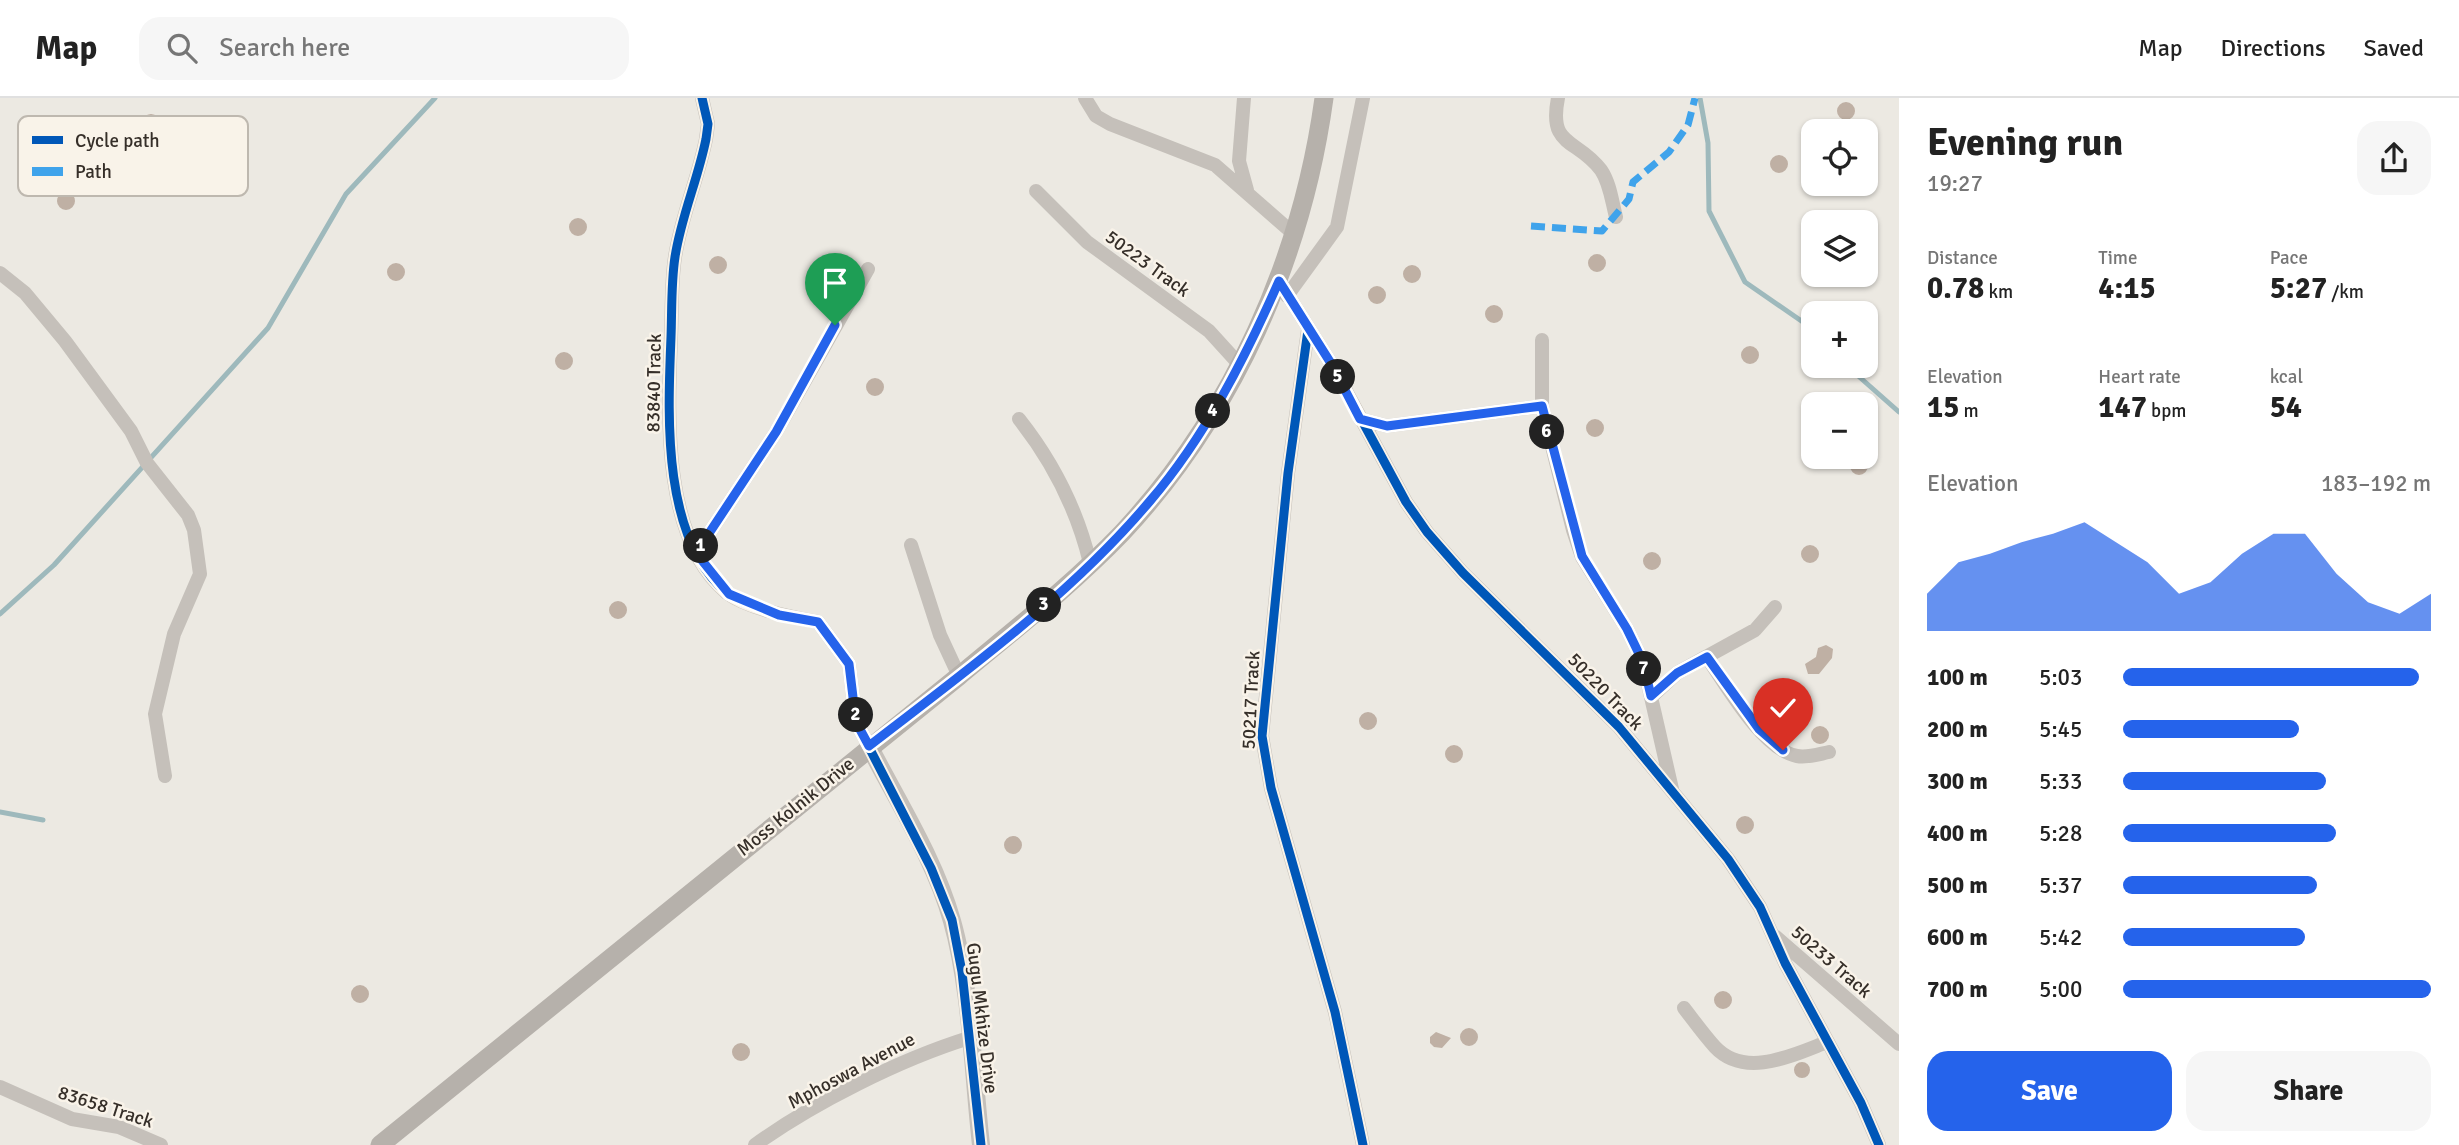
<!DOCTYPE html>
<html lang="en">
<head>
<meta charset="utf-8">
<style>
	:root { --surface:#fff; --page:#f6f6f6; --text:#222; --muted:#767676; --line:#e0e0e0; --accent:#2563eb }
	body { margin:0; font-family:Signika,sans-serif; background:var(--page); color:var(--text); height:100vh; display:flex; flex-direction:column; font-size:26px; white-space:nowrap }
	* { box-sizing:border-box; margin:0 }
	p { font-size:23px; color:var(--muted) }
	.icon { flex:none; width:38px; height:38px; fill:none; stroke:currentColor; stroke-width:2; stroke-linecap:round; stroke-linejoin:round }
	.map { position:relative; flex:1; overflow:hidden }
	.details { display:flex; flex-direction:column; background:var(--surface); width:560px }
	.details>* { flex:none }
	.buttons { position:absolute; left:1801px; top:21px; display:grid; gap:14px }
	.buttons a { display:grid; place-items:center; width:77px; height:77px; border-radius:14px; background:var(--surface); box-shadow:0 2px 5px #0004; font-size:35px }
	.pin { position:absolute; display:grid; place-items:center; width:60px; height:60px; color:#fff; margin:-72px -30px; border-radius:50% 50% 50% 0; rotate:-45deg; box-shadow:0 0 7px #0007 }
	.pin .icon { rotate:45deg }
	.km { position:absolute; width:35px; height:35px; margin:-18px; border-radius:50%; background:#222; color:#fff; font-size:19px; line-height:35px; text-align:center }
	.round { display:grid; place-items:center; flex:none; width:74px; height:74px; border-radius:21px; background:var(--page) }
	.overview { display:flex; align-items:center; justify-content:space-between; height:119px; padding:0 28px }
	h1 { font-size:38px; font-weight:700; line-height:52px }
	.figures { display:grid; grid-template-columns:repeat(3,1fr); gap:10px; height:119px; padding:7px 28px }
	.figures div { display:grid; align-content:center }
	.figures b { font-size:30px; font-weight:700 }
	.figures small { font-size:19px; font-weight:400 }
	.figures p { font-size:19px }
	.chart { height:196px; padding:14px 28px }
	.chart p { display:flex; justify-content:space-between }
	.chart svg { width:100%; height:126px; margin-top:7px; fill:var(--accent); opacity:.7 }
	.cta { display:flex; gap:14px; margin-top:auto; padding:14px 28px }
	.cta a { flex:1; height:80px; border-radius:21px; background:var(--accent); color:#fff; font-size:28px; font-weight:700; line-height:80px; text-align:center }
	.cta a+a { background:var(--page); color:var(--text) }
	ul { padding:0 28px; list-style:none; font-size:23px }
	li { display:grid; grid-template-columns:112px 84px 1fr; align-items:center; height:52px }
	li i { height:18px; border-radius:9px; background:var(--accent) }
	header { display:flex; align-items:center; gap:42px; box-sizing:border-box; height:98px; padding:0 35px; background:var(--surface); border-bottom:2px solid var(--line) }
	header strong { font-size:33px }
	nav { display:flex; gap:38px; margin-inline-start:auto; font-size:24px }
	.search { width:490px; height:63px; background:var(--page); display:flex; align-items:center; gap:18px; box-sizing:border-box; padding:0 24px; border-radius:21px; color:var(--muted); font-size:26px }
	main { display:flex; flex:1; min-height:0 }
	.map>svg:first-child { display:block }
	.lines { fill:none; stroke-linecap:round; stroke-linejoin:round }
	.stream { stroke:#9eb9bc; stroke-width:5 }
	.building { fill:#bfb0a4 }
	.minor { stroke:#c5c0ba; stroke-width:14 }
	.tertiary { stroke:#c5c0ba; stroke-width:18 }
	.secondary { stroke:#b6b1ab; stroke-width:19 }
	.quiet { stroke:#3fa3eb; stroke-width:7; stroke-dasharray:14 7; stroke-linecap:butt }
	.cycleway-casing { stroke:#f9f3e9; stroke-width:13 }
	.cycleway { stroke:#0057b8; stroke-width:9 }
	.route-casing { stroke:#fff; stroke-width:14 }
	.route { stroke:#2563eb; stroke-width:9 }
	.labels { text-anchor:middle; stroke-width:5; stroke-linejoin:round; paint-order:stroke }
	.street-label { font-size:19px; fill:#362f29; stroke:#f9f3e9 }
	.key { fill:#f9f3e9; stroke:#beb8af; stroke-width:2 }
	.key-label { font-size:19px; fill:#362f29 }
</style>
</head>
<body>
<header>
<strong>Map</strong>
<div class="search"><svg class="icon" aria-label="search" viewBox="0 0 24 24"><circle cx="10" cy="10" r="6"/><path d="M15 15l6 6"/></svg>Search here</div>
<nav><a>Map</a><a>Directions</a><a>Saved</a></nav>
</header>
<main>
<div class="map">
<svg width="1899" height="1047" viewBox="0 0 1899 1047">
	<rect width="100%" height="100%" fill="#ece9e2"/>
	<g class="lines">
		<path class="stream" d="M1700,0L1708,45L1709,113L1745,184L1813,231
			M1847,268L1899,314
			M0,516L54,467L268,230L346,96L435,0
			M0,714L43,722"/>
	</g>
	<path class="building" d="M1837 13a9 9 0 1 1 18 0a9 9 0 1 1-18 0Z
		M142 25a9 9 0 1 1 18 0a9 9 0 1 1-18 0Z
		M1770 66a9 9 0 1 1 18 0a9 9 0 1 1-18 0Z
		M57 103a9 9 0 1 1 18 0a9 9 0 1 1-18 0Z
		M569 129a9 9 0 1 1 18 0a9 9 0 1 1-18 0Z
		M1588 165a9 9 0 1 1 18 0a9 9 0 1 1-18 0Z
		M709 167a9 9 0 1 1 18 0a9 9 0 1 1-18 0Z
		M387 174a9 9 0 1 1 18 0a9 9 0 1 1-18 0Z
		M1403 176a9 9 0 1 1 18 0a9 9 0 1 1-18 0Z
		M1368 197a9 9 0 1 1 18 0a9 9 0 1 1-18 0Z
		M1485 216a9 9 0 1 1 18 0a9 9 0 1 1-18 0Z
		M1741 257a9 9 0 1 1 18 0a9 9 0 1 1-18 0Z
		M555 263a9 9 0 1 1 18 0a9 9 0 1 1-18 0Z
		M866 289a9 9 0 1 1 18 0a9 9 0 1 1-18 0Z
		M1586 330a9 9 0 1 1 18 0a9 9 0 1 1-18 0Z
		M1850 368a9 9 0 1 1 18 0a9 9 0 1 1-18 0Z
		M1801 456a9 9 0 1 1 18 0a9 9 0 1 1-18 0Z
		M1643 463a9 9 0 1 1 18 0a9 9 0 1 1-18 0Z
		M609 512a9 9 0 1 1 18 0a9 9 0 1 1-18 0Z
		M1826,547L1833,551L1832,560L1819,576H1808L1805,566L1816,559L1818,550Z
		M1359 623a9 9 0 1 1 18 0a9 9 0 1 1-18 0Z
		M1811 637a9 9 0 1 1 18 0a9 9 0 1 1-18 0Z
		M1445 656a9 9 0 1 1 18 0a9 9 0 1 1-18 0Z
		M1736 727a9 9 0 1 1 18 0a9 9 0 1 1-18 0Z
		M1004 747a9 9 0 1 1 18 0a9 9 0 1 1-18 0Z
		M351 896a9 9 0 1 1 18 0a9 9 0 1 1-18 0Z
		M1714 902a9 9 0 1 1 18 0a9 9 0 1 1-18 0Z
		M1460 939a9 9 0 1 1 18 0a9 9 0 1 1-18 0Z
		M1436,934L1451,940L1442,950L1434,949L1430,945V939Z
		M732 954a9 9 0 1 1 18 0a9 9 0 1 1-18 0Z
		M1794 972a8 8 0 1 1 16 0a8 8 0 1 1-16 0Z"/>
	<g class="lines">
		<path class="minor" d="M702,0L708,26L706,41C698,81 681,119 675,159C671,185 672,213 671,239C668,315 661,440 727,495C748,511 792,519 818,524L849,566L856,624L869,648
			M1085,0L1096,18L1110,26L1215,67L1295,137
			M1244,0L1239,63L1247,92
			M1558,0C1548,50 1577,40 1601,72C1610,85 1612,104 1616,119
			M1036,93L1087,144L1209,233L1239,266
			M0,175L25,195L65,243L131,333L147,365L188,417L194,432L200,476L174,536L155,616L165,678
			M1279,183L1332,267L1406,404L1427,434L1463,475L1619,629L1728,761L1760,809L1785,865L1861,1005L1879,1047
			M1287,198L1337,129L1363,0
			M1308,232L1288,375L1262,638L1271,690L1335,914L1363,1047
			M1542,242V308L1573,432L1582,459L1627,531L1643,564L1672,691
			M1019,321C1053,364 1077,411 1090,465
			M1360,321L1387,328L1542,308
			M911,447L940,537L959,578
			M696,455L776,334L868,171
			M1707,559C1726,587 1763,652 1797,658C1808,660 1819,656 1829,654
			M1651,599L1677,575L1755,532L1775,509
			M1776,839L1899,946
			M1684,910C1694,923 1704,937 1715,949C1745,981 1793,957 1827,944
			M0,989L72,1021L119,1029L161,1047
			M755,1047C813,1005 901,961 969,940"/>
		<path class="tertiary" d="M869,648C898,704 935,762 952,823C971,890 973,977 981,1047"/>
		<path class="secondary" d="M380,1047L959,578C1014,532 1072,487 1122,435C1233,316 1302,161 1324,0"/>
		<path class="quiet" d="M1531,128L1602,133L1629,101L1633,84L1669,54L1688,27L1695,0"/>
		<defs>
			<path id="cycleway" d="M702,0L708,26L706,41C698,81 681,119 675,159C671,185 672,213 671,239C668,315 661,440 727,495C748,511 792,519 818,524L849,566L856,624L931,770L952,822L962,874L981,1047
				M1279,183L1332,267L1406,404L1427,434L1463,475L1619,629L1728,761L1760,809L1785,865L1861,1005L1879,1047
				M1308,232L1288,375L1262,638L1271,690L1335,914L1363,1047"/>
		</defs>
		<use href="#cycleway" class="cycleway-casing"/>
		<use href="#cycleway" class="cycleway"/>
	</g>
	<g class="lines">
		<defs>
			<path id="route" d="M835,227L776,334L696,455L729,496L779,517L818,524L849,566L856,624L869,648C966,573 1070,498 1150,403C1205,339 1245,260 1279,183L1332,267L1360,321L1387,328L1542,308L1582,458L1627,531L1643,564L1651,598L1677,575L1707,559L1759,631L1783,652"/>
		</defs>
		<use href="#route" class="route-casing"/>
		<use href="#route" class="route"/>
	</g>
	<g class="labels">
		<g class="street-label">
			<text transform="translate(1148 165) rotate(36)" y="7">50223 Track</text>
			<text transform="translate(653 285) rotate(-89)" y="7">83840 Track</text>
			<text transform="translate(1606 593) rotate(46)" y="7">50220 Track</text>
			<text transform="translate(1250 602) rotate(-87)" y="7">50217 Track</text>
			<text transform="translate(795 708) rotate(-39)" y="7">Moss Kolnik Drive</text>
			<text transform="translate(1832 863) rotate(41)" y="7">50233 Track</text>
			<text transform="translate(983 920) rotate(83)" y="7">Gugu Mkhize Drive</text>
			<text transform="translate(851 972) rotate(-28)" y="7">Mphoswa Avenue</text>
			<text transform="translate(106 1008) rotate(18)" y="7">83658 Track</text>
		</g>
	</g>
	<rect x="18" y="18" width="230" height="80" rx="10" class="key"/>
	<rect x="32" y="38" width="31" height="8" fill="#0057b8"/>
	<rect x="32" y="69" width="31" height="9" fill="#3fa3eb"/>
	<g class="key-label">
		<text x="75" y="49">Cycle path</text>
		<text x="75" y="80">Path</text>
	</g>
</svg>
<div class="buttons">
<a><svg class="icon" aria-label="locate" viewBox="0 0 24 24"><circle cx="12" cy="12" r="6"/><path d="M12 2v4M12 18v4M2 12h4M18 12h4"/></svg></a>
<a><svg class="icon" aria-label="layers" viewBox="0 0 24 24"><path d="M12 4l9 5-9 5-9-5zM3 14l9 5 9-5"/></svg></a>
<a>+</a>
<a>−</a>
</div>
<div class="pin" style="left:835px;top:227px;background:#1e9e55"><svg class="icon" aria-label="arrive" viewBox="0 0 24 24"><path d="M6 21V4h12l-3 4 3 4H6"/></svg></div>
<div class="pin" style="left:1783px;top:652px;background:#d93025"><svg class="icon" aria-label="check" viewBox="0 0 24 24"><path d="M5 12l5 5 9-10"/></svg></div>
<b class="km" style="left:701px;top:448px">1</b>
<b class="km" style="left:856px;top:617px">2</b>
<b class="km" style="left:1044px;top:507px">3</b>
<b class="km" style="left:1213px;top:313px">4</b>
<b class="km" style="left:1338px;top:279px">5</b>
<b class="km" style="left:1547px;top:334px">6</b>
<b class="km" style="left:1644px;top:571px">7</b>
</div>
<section class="details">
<div class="overview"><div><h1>Evening run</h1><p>19:27</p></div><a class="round"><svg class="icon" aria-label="share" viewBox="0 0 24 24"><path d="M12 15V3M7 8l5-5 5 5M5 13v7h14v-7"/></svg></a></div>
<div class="figures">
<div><p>Distance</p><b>0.78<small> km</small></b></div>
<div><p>Time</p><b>4:15</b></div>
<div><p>Pace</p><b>5:27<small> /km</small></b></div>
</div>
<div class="figures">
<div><p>Elevation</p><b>15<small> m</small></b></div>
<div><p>Heart rate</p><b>147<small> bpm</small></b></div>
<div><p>kcal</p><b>54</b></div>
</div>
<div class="chart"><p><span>Elevation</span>183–192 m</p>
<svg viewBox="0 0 160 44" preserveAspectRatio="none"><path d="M0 44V31L10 20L20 17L30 13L40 10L50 6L60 13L70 20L80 31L90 27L100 17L110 10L120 10L130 24L140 34L150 38L160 31V44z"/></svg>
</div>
<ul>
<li><b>100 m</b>5:03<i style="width:96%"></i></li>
<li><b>200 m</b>5:45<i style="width:57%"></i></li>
<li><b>300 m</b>5:33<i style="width:66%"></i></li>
<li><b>400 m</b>5:28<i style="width:69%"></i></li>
<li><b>500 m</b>5:37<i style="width:63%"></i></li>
<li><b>600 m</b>5:42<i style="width:59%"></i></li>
<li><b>700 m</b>5:00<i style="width:100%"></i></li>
</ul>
<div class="cta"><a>Save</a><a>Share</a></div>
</section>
</main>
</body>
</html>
